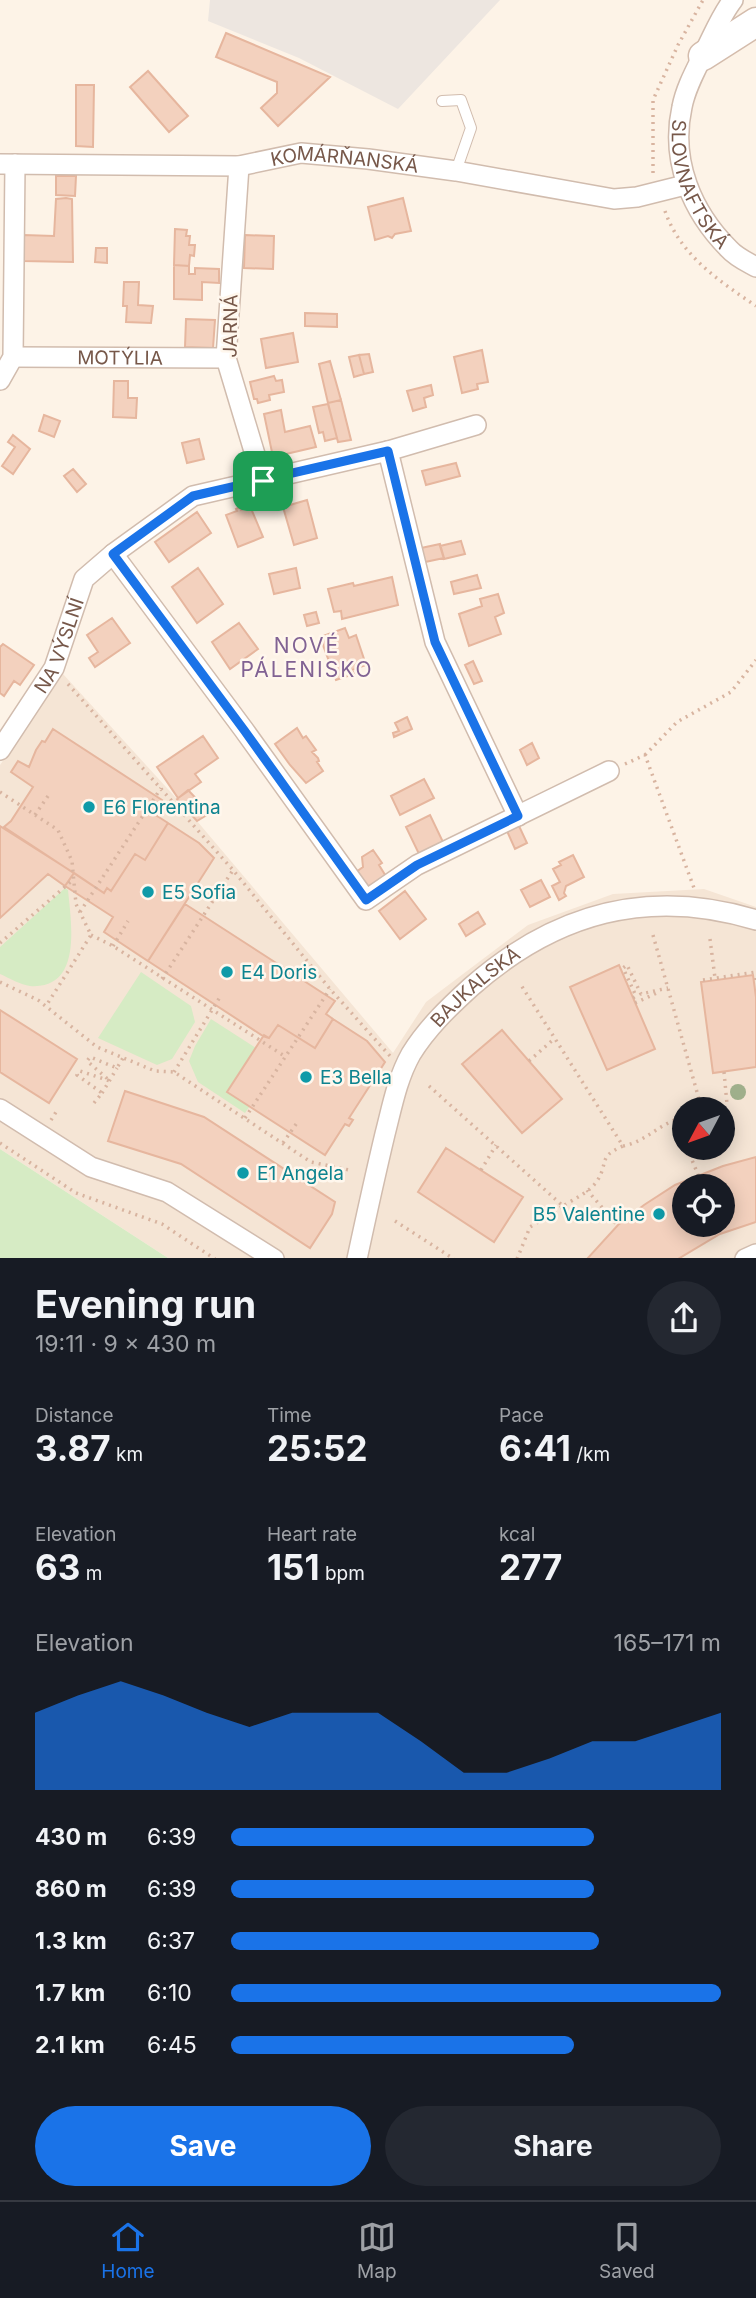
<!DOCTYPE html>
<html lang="en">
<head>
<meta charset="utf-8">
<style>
	:root { --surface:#171b24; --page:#242831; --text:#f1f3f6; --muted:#9ea1a6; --line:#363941; --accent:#1a73e8 }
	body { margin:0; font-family:Inter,sans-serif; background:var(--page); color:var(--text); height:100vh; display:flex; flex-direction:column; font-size:26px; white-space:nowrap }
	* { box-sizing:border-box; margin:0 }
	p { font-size:23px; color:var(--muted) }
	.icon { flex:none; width:38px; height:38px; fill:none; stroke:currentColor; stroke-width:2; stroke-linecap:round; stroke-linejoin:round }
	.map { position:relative; height:1258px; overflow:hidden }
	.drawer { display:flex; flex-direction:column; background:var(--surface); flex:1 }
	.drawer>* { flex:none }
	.needle { width:46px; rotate:229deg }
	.fabs { position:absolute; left:672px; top:1097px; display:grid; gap:14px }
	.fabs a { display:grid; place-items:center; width:63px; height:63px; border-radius:50%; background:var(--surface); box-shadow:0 4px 18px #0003; font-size:35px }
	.pin { position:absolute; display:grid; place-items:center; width:60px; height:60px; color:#fff; margin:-30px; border-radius:14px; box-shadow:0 4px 10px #0006 }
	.round { display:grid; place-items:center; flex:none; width:74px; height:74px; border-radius:37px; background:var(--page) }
	.headline { display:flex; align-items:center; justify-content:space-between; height:119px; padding:0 35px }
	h1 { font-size:38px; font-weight:700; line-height:52px }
	.figures { display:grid; grid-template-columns:repeat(3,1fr); gap:10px; height:119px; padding:7px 35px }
	.figures div { display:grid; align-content:center }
	.figures b { font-size:35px; font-weight:700 }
	.figures small { font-size:19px; font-weight:400 }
	.figures p { font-size:19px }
	.chart { height:196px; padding:14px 35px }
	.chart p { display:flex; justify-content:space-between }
	.chart svg { width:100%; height:126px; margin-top:7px; fill:var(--accent); opacity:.7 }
	.cta { display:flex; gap:14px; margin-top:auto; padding:14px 35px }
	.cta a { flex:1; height:80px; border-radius:42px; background:var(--accent); color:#fff; font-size:28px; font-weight:700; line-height:80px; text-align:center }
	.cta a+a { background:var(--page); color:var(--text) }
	ul { padding:0 35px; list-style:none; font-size:23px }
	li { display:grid; grid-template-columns:112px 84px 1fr; align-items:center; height:52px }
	li i { height:18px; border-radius:9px; background:var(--accent) }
	.tabs { display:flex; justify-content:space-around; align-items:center; height:98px; border-top:2px solid var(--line); background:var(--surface); font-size:19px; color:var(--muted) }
	.tabs a { display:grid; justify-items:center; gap:4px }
	.tabs .current { color:var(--accent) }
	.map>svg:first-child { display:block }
	.residential { fill:#f5e5d5; fill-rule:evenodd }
	.industrial { fill:#ede6e0 }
	.green { fill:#d6ebc4 }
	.building { fill:#f3d1be; stroke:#e6b69e; stroke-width:2; fill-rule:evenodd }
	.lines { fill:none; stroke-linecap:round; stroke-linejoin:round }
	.service-casing { stroke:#d1bcae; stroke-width:12 }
	.minor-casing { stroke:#d1bcae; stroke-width:22 }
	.secondary-casing { stroke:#d4bcac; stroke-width:31 }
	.path { stroke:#d8b4a0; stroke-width:3.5; stroke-dasharray:2 5; stroke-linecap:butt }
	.service { stroke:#fff; stroke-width:10 }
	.minor { stroke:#fff; stroke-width:19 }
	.secondary { stroke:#fff; stroke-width:28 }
	.tree { fill:#9faf8b }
	.route-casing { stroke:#fff; stroke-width:14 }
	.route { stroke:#1a73e8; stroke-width:9 }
	.culture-dot { fill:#0f9aa8; stroke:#fff7ed; stroke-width:2.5 }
	.labels { text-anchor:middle; stroke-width:5; stroke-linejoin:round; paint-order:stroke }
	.street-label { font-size:19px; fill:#77584a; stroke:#fff7ed }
	.culture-label { font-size:19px; fill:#0d838f; stroke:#fff7ed; text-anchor:start }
	.neighbourhood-label { font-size:21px; letter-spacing:2px; fill:#816293; stroke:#fff7ed }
</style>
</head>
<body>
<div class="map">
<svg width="756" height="1259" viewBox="0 0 756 1259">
	<rect width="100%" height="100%" fill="#fdf3e7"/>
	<path class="residential" d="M63,674L197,821L393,1053L426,1002L528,925L613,894L704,889L756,907V1258H168L0,1149V765ZM684,1110H723V1148H684ZM684,1186H723V1225H684Z"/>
	<path class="industrial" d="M210,0H500L398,109L299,58L208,21Z"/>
	<path class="green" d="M65,888L68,890C71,922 83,990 30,986C21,985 9,978 0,974V947Z
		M141,972L191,1006L195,1022L172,1059L157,1065L98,1038Z
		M211,1019L279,1063L245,1113L198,1082L189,1061L195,1046Z
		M0,1149L168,1258H0Z"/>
	<path class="building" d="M226,33L330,77L278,126L261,108L277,93V82L216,57Z
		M148,71L188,116L169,132L130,87Z
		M76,85H94L93,147L76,146Z
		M56,176H76L75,196L56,195Z
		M66,198L72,199L73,262L23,261L24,235L54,236L56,199Z
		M403,198L411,231L395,234L392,238L388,236L375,240L368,207Z
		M175,229L187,230L186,236H190L189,245H195L194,256L190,255L189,266L174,265Z
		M245,235L274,236L273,269L244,268Z
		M96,248H107V263L95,262Z
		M174,265L189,266V274H195V268L219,269V283L202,282V300L174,299Z
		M124,282H139L138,305L153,306L151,323L126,322L127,306H123Z
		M305,313L337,314V327L305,326Z
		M186,319L215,320L213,348L185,347Z
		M293,333L298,362L266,368L261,339Z
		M482,350L488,382L477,384L478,389L462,393L454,357Z
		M369,354L373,372L364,374L359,355Z
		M359,355L364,374L354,377L349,357Z
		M330,361L341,400L328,403L319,364Z
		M274,376L276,381L282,380L284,392L269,395L270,400L258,403L257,399H254L250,382Z
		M114,381H128V398H137L136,418L113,417Z
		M431,385L433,395L424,398L426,407L413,411L407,391Z
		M341,400L351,440L338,442L328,403Z
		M328,404L337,438L325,441L323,432L319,433L313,407Z
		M281,410L285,432L310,426L316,447L273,457L264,414Z
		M44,415L60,421L54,437L39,431Z
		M13,435L30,449L13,474L2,466L15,447L8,442Z
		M199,439L204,459L187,463L182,443Z
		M456,463L460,476L426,485L422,471Z
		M73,469L86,484L77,492L64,476Z
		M275,486L280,503L269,506L264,489Z
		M307,500L317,538L294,545L283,507Z
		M250,506L263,537L238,547L226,515L237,511L236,509L240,507L241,510Z
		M197,512L211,533L169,562L155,542Z
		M461,541L465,554L444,559L440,546Z
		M440,544L444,558L425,562L421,548Z
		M198,568L223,604L197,623L172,587Z
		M296,568L300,588L274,594L269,574Z
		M477,575L481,588L454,594L451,582Z
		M392,577L398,605L342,619L341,611L334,612L328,589L353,583L354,586Z
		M498,594L504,613L495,617L501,634L469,646L459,614L482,606L480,599Z
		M316,612L319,623L307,626L304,615Z
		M112,618L130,643L95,667L89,658L98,652L87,635Z
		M239,623L258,649L230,669L212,642Z
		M345,628L349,638L356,635L366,665L352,670L354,674L336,680L320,637Z
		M3,644L34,665L20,685L14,681L4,696L0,693V647Z
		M473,661L482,681L474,684L465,665Z
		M407,717L412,729L394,737L393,733L399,731L395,723Z
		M297,728L303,738L306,736L316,750L312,752L318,758L319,761L317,762L323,771L306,783L290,765L275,744Z
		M53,729L162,800L154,814L168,823L145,860L135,854L111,891L107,888L104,893L4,827L11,821L33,787L11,772L18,761L29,767L36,750L42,741L45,742Z
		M203,736L218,758L195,774L201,782L178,798L157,767Z
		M532,743L539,758L527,765L520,750Z
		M424,779L434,798L400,815L391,796Z
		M188,790L210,813L197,821L177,799Z
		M430,815L443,842L419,854L406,827Z
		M168,823L199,843L214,858L148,961L104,932L113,917L65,886L74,873L104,893L107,888L111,891L135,854L145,860Z
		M0,826L74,873L65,886L48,874L0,918Z
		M519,826L527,843L515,849L507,831Z
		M373,850L382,863L379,865L387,878L367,892L356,872L363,867L362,857Z
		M573,855L584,877L566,886L564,893L566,896L559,900L552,886L560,882L553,869L561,865L559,862Z
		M541,880L550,897L530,907L521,890Z
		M405,891L426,919L400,939L379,911Z
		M185,904L335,1001L326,1014L333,1019L315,1048L278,1025L269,1038L263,1036L148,961Z
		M478,912L485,924L466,936L459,924Z
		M619,965L655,1049L607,1070L570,987Z
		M753,975L756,997V1067L713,1073L701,982Z
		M0,1010L77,1059L49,1103L0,1072Z
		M333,1019L367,1041L385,1062L349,1118L353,1120L349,1126L345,1124L325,1155L227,1092L264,1035L269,1038L278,1025L315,1048Z
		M502,1030L562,1099L522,1133L462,1064Z
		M125,1091L204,1117L335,1202L332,1214L310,1248L181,1164L108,1141Z
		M446,1148L523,1197L494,1242L418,1192Z
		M756,1157V1222L720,1234L678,1259H587L618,1225L644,1205L675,1185L723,1166ZM684,1186H723V1225H684Z"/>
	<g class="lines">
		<defs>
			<path id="service" d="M442,101L461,100L471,128L456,171"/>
			<g id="minor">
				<path id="s1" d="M733,0C722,14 715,31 707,47C698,66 686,86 682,107C670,161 692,212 729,249C736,257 747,262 756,267"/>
				<path id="s2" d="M0,164L239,166L301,153L368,159L456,171L614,199L637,197L685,185"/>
				<path d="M239,166L226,358L263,481"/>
				<path id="s3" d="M13,357L226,358"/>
				<path d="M0,380L13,357L15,164"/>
				<path d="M388,451L435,642L518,816"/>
				<path d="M113,554L244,730L366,900L417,865L609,771"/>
				<path id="s4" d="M0,750L54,668L84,579L113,554L193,496L388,451L476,425"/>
				<path d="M0,1109L91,1167L167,1192L274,1259"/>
				<path id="s5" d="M357,1259C366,1217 375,1176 385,1134C392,1107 397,1079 411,1054C427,1028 449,1007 471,987C555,913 648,887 756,920"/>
				<path d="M745,1259L756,1254"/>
			</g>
			<path id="secondary" d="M703,56L756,22"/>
		</defs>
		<use href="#service" class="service-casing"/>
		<use href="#minor" class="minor-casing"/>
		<use href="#secondary" class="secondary-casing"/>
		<path class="path" d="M653,173V100L678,45L703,0
			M665,211C680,255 719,281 756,306
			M68,684L233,870L330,989L390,1056
			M645,755L677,722L731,692L756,660
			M625,764L645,755L694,888
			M0,792L58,830L72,861L76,904L91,935L46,1006
			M35,815L48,796
			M80,912L161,788
			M91,935L113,946L286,1057
			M653,935L702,1110
			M710,939L715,978
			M0,943L74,879
			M113,946L128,921
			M756,978V984
			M162,979L233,870
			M703,980L756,972
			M0,982L38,1000L97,1047L155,1071L174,1072L311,1162L349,1170
			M633,998L636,996L623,968L627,965L641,994L668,988
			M635,1003L659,992
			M529,1061L555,1038
			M174,1072L220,997
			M724,1072L727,1104
			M429,1086L563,1206C574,1199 590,1192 597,1181C609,1163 597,1157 623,1146L521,985
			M102,1093L117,1068
			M94,1103L102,1093L77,1075L80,1071L110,1081L87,1061L90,1057L117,1068L123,1058
			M245,1118L330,989
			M51,1120L56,1112
			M674,1120L684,1143
			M0,1143L76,1193L162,1224L215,1259
			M283,1143L299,1120
			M623,1146C645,1142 658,1125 678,1119
			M687,1148L699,1177
			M481,1170L496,1145
			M587,1190L619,1227
			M395,1221L454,1259
			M517,1259L530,1227L563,1206"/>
		<use href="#service" class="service"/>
		<use href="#minor" class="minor"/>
		<use href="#secondary" class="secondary"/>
	</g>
	<circle class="tree" cx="738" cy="1092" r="8"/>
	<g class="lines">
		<defs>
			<path id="route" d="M388,451L435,642L518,816L417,865L366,900L244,730L113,554L193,496Z"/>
		</defs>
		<use href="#route" class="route-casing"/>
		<use href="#route" class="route"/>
	</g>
	<g class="culture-dot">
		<circle cx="89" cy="807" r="7"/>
		<circle cx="148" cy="892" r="7"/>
		<circle cx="227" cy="972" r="7"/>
		<circle cx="306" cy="1077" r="7"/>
		<circle cx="243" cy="1173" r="7"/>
		<circle cx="659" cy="1214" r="7"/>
	</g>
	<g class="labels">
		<g class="street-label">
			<text dy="7" stroke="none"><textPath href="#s2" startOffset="346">KOMÁRŇANSKÁ</textPath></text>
			<text dy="7" stroke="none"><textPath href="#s1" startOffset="201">SLOVNAFTSKÁ</textPath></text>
			<text transform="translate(230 326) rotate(-89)" y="7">JARNÁ</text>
			<text dy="7" stroke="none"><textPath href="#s3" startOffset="107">MOTÝLIA</textPath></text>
			<text dy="7" stroke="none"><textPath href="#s4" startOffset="121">NA VÝSLNÍ</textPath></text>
			<text dy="7" stroke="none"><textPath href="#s5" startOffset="306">BAJKALSKÁ</textPath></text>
		</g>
		<g class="culture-label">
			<text x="103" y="814">E6 Florentina</text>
			<text x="162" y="899">E5 Sofia</text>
			<text x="241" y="979">E4 Doris</text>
			<text x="320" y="1084">E3 Bella</text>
			<text x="257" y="1180">E1 Angela</text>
			<text x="645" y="1221" text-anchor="end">B5 Valentine</text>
		</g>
		<g class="neighbourhood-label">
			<text x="307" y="653">NOVÉ<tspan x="307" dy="24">PÁLENISKO</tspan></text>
		</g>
	</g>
</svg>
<div class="fabs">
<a><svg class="needle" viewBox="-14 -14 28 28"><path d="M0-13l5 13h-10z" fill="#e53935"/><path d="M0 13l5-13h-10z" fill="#9ea1a6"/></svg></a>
<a><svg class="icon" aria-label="locate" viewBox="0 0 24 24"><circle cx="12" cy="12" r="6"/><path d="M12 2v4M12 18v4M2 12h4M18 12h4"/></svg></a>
</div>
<div class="pin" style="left:263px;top:481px;background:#1e9e55"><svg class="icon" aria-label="arrive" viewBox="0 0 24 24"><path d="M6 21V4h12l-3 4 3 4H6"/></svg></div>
</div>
<section class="drawer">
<div class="headline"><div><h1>Evening run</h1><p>19:11 · 9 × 430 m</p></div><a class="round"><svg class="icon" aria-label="share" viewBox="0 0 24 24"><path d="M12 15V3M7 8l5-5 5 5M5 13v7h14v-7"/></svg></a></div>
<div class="figures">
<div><p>Distance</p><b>3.87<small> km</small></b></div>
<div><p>Time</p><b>25:52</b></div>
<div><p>Pace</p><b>6:41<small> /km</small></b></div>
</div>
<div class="figures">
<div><p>Elevation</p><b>63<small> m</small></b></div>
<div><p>Heart rate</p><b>151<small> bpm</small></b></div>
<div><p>kcal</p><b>277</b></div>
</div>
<div class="chart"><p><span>Elevation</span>165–171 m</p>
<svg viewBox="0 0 160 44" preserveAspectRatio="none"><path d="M0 44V17L10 11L20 6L30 11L40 17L50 22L60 17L70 17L80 17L90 27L100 38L110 38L120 33L130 27L140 27L150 22L160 17V44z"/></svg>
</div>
<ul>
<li><b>430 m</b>6:39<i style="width:74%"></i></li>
<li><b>860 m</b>6:39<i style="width:74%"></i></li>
<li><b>1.3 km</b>6:37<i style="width:75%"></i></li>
<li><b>1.7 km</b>6:10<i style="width:100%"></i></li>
<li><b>2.1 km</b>6:45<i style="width:70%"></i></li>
</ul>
<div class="cta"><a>Save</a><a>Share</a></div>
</section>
<nav class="tabs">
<a class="current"><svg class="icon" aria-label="home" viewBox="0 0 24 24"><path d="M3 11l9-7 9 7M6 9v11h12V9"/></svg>Home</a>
<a><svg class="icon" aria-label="map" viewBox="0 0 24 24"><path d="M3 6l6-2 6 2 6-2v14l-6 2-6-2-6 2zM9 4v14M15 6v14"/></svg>Map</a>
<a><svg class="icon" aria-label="saved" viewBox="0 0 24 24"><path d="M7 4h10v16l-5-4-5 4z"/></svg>Saved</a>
</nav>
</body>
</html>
